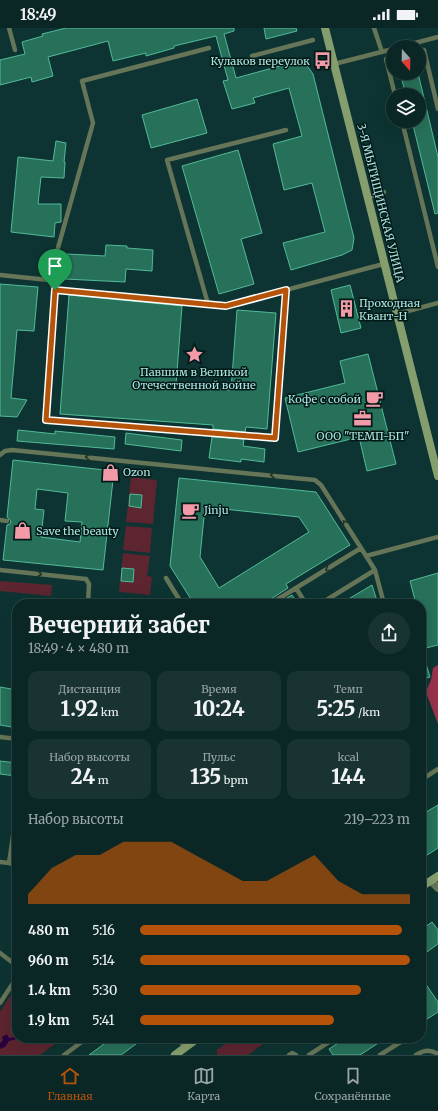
<!DOCTYPE html>
<html lang="ru">
<head>
<meta charset="utf-8">
<style>
	:root { --surface:#0a2726; --page:#183332; --text:#f1f3f6; --muted:#99a5a7; --line:#2a4443; --accent:#b45309 }
	body { margin:0; font-family:Merriweather,serif; background:var(--page); color:var(--text); height:100vh; display:flex; flex-direction:column; font-size:15px; white-space:nowrap }
	* { box-sizing:border-box; margin:0 }
	p { font-size:13px; color:var(--muted) }
	.icon { flex:none; width:22px; height:22px; fill:none; stroke:currentColor; stroke-width:2; stroke-linecap:round; stroke-linejoin:round }
	.map { position:relative; flex:1; overflow:hidden }
	.details { position:absolute; left:12px; top:571px; width:414px; height:444px; display:flex; flex-direction:column; background:var(--surface); border-radius:16px; box-shadow:0 4px 16px #0002,0 0 0 1px var(--line) }
	.details>* { flex:none }
	.needle { width:26px; rotate:160deg }
	.tools { position:absolute; left:386px; top:12px; display:grid; gap:8px }
	.tools a { display:grid; place-items:center; width:40px; height:40px; border-radius:50%; background:var(--surface); box-shadow:0 4px 16px #0002,0 0 0 1px var(--line); font-size:20px }
	.pin { position:absolute; display:grid; place-items:center; width:34px; height:34px; color:#fff; margin:-41px -17px; border-radius:50% 50% 50% 0; rotate:-45deg; box-shadow:0 0 4px #0007 }
	.pin .icon { rotate:45deg }
	.round { display:grid; place-items:center; flex:none; width:42px; height:42px; border-radius:21px; background:var(--page) }
	.headline { display:flex; align-items:center; justify-content:space-between; height:68px; padding:0 16px }
	h1 { font-size:22px; font-weight:800; line-height:30px }
	.metrics { display:grid; grid-template-columns:repeat(3,1fr); gap:6px; height:68px; padding:4px 16px }
	.metrics div { display:grid; align-content:center; border-radius:10px; background:var(--page); text-align:center }
	.metrics b { font-size:20px; font-weight:800 }
	.metrics small { font-size:11px; font-weight:400 }
	.metrics p { font-size:11px }
	.chart { height:112px; padding:8px 16px }
	.chart p { display:flex; justify-content:space-between }
	.chart svg { width:100%; height:72px; margin-top:4px; fill:var(--accent); opacity:.7 }
	ul { padding:0 16px; list-style:none; font-size:13px }
	li { display:grid; grid-template-columns:64px 48px 1fr; align-items:center; height:30px }
	li i { height:10px; border-radius:5px; background:var(--accent) }
	.status { display:flex; justify-content:space-between; align-items:center; height:28px; padding:0 20px; background:var(--surface); direction:ltr }
	.status svg { height:11px; fill:currentColor }
	.dock { display:flex; justify-content:space-around; align-items:center; height:56px; border-top:1px solid var(--line); background:var(--surface); font-size:11px; color:var(--muted) }
	.dock a { display:grid; justify-items:center; gap:2px }
	.dock .current { color:var(--accent) }
	.map>svg:first-child { display:block }
	.green { fill:#5c2530 }
	.forest { fill:#98334b }
	.water { fill:#29013f }
	.building { fill:#27715a; stroke:#52ba99; fill-rule:evenodd }
	.lines { fill:none; stroke-linecap:round; stroke-linejoin:round }
	.lane { stroke:#667557; stroke-width:4.5 }
	.street { stroke:#667557; stroke-width:8 }
	.secondary { stroke:#869e6d; stroke-width:8 }
	.oneway { stroke:#1f352b }
	.route-casing { stroke:#fff; stroke-width:8 }
	.route { stroke:#b45309; stroke-width:5 }
	.labels { text-anchor:middle; stroke-width:3; stroke-linejoin:round; paint-order:stroke }
	.poi-label { font-size:11px; fill:#aee3de; stroke:#011a18; text-anchor:start }
	.street-label { font-size:11px; fill:#aee3de; stroke:#011a18 }
</style>
</head>
<body>
<div class="status"><b>18:49</b><svg viewBox="0 0 49 12"><path d="M0 12V9h3v3zM5 12V6h3v6zM10 12V3h3v9zM15 12V0h3v12zM26 1h20v11H26zM47 4h2v5h-2z"/></svg></div>
<div class="map">
<svg width="438" height="1027" viewBox="0 0 438 1027">
	<rect width="100%" height="100%" fill="#0d3432"/>
	<path class="green" d="M131,449L157,452L153,496L126,494Z
		M126,498L152,500L150,525L123,522Z
		M123,525L150,528L147,548L152,549L150,567L119,564Z
		M0,553L52,557L51,568L0,563Z
		M15,960H17V1010H63L40,1027H0V984Z
		M233,1010H271L248,1027H217V1022Z"/>
	<path class="forest" d="M438,637V696L427,667V661L431,652L433,640Z"/>
	<path class="water" d="M7,1006L9,1010L17,1009V1010H20L9,1013L5,1019L0,1021V1015L3,1012L2,1009Z"/>
	<path class="building" d="M66,0H234V3L224,6L236,50L291,35H305L313,46L354,210L352,222L342,227L291,242L283,215L325,204L312,155L284,162L273,116L302,108L289,60L253,70L255,75L232,81L223,53L228,52L216,8L174,18V20L146,28V25L113,33L108,13L48,29L53,48L32,54L31,49L0,57V32L25,26L22,14L43,8L42,6Z
		M264,0H296L297,3L266,11Z
		M400,45H418L438,129V185L435,186L412,93H419V67H406Z
		M197,71L207,105L151,120L142,87Z
		M56,113L66,115L64,134H65L64,150L41,149L38,176H61V194L55,195L54,209L11,204L18,129L53,133Z
		M238,122L262,205L241,211L254,256L219,266L182,138Z
		M106,217L127,218V220L153,222L152,243L126,241L125,254L65,251L67,226L105,228Z
		M0,256L38,259L34,303L17,302L11,370L27,372L17,389L0,388Z
		M350,257L361,300L341,305L331,262Z
		M69,267L182,278L176,357L231,362L237,282L276,285L267,401L246,399L245,404L213,401V397L60,386Z
		M368,326L396,436L367,443L359,409L298,424L285,370L345,355L340,333Z
		M18,402L55,406V403L115,409L114,421L17,413Z
		M126,405L182,412L181,423L125,416Z
		M212,409L244,411L243,418L265,421L264,434L241,431V434L209,430Z
		M13,432L114,443L103,542L3,532L7,497L10,496L11,493L7,489ZM37,461L68,465L65,493L82,494L80,514L41,509L44,482L35,481Z
		M179,450L316,464L350,517L286,556L288,560L268,573L266,576H194L170,538ZM205,479L299,489L309,504L219,560L200,529Z
		M130,466L142,467L141,480L129,478Z
		M122,540L134,541L133,554L121,553Z
		M438,545V617L426,620L421,601V576H416L410,553Z
		M372,557L378,576H340Z
		M292,567L298,576H277Z
		M421,626H423L430,649L423,651L421,646Z
		M0,659L17,662V700L0,697Z
		M0,733L17,735L16,748L0,746Z
		M438,777V820L421,831V787Z
		M432,894L438,902V916L421,928V902Z
		M421,949L438,974V984L421,995Z
		M112,1010H144L121,1027H89Z
		M346,1010H386L360,1027H333L329,1021Z"/>
	<g class="lines">
		<path class="lane" d="M9,0L15,22
			M374,0L382,24
			M400,19L438,9
			M419,23L424,22L438,81
			M252,28L313,12
			M393,29L386,31L395,67
			M334,36L393,21
			M402,93L438,239
			M368,169L384,164
			M0,247L49,252L55,262
			M49,252L93,95L82,53L209,20
			M286,262L275,410L46,391L55,262L226,278L372,239L384,236
			M208,276L167,132L286,102
			M397,286L438,275
			M0,427L5,423L12,422L315,452L321,457L375,542L384,576
			M0,492L7,493
			M366,528L438,509
			M0,542L86,551L89,556L88,576
			M166,550L182,576
			M296,560L306,576
			M270,576L361,520
			M320,576L375,542
			M0,709L17,711
			M421,714L424,725L421,726
			M421,752L438,741
			M0,834L9,835L17,838
			M9,835L17,781
			M0,925L17,938
			M0,975L17,949
			M178,1010L185,1020
			M64,1027L87,1010
			M289,1027L292,1025L296,1027
			M309,1027L335,1010
			M380,1027L407,1010
			M416,1027C424,1022 430,1021 438,1026"/>
		<path class="street" d="M431,853L438,860"/>
		<path class="secondary" d="M325,0L438,448
			M421,859L438,848
			M175,1027L198,1010"/>
	</g>
	<defs><path id="oneway-chevron" d="M-2-3.5L2.5 0L-2 3.5" fill="none" stroke-width="1.6" stroke-linecap="round" stroke-linejoin="round"/></defs>
	<g class="oneway">
		<use href="#oneway-chevron" transform="translate(88 429) rotate(-174)"/>
		<use href="#oneway-chevron" transform="translate(273 447) rotate(-174)"/>
		<use href="#oneway-chevron" transform="translate(345 495) rotate(-123)"/>
		<use href="#oneway-chevron" transform="translate(328 541) rotate(148)"/>
		<use href="#oneway-chevron" transform="translate(39 546) rotate(6)"/>
	</g>
	<g class="lines">
		<defs>
			<path id="route" d="M55,262L226,278L286,262L275,410L46,392Z"/>
		</defs>
		<use href="#route" class="route-casing"/>
		<use href="#route" class="route"/>
	</g>
	<defs>
		<symbol id="bus-bare" viewBox="-9 -9 18 18"><path d="M-5-6H5V4H4V6H2V4H-2V6H-4V4H-5ZM-3.5-4V0h7V-4ZM-3.5 1.2v1.5H-2V1.2ZM2 1.2v1.5H3.5V1.2Z" fill="#f39aa8" stroke="#011a18" stroke-width="2.5" paint-order="stroke"/></symbol>
		<symbol id="building-bare" viewBox="-9 -9 18 18"><path d="M-4-6H4V6H1V3H-1V6H-4ZM-2.5-4.3h1.7v1.8h-1.7ZM.8-4.3h1.7v1.8H.8ZM-2.5-1h1.7V.8h-1.7ZM.8-1h1.7V.8H.8Z" fill="#f39aa8" stroke="#011a18" stroke-width="2.5" paint-order="stroke"/></symbol>
		<symbol id="sight-bare" viewBox="-9 -9 18 18"><path d="M0-6L1.8-2.2L6-1.7L2.9 1.2L3.7 5.4L0 3.3L-3.7 5.4L-2.9 1.2L-6-1.7L-1.8-2.2Z" fill="#f39aa8" stroke="#011a18" stroke-width="2.5" paint-order="stroke"/></symbol>
		<symbol id="cafe-bare" viewBox="-9 -9 18 18"><path d="M-5.5-4.5H6V0H3Q3 3.5 0 3.5H-2.5Q-5.5 3.5-5.5 0ZM3-3.2v2h1.7v-2ZM-6 4.5H4V6H-6Z" fill="#f39aa8" stroke="#011a18" stroke-width="2.5" paint-order="stroke"/></symbol>
		<symbol id="office-bare" viewBox="-9 -9 18 18"><path d="M-6-3h4V-5.5h4V-3h4V5H-6ZM-1-4.5V-3h2v-1.5ZM-6 0V1H6V0Z" fill="#f39aa8" stroke="#011a18" stroke-width="2.5" paint-order="stroke"/></symbol>
		<symbol id="shop-bare" viewBox="-9 -9 18 18"><path d="M-5-2.5h2.3a2.7 3.5 0 0 1 5.4 0H5L5.5 6h-11ZM-1.5-2.5h3a1.5 2.3 0 0 0-3 0Z" fill="#f39aa8" stroke="#011a18" stroke-width="2.5" paint-order="stroke"/></symbol>
	</defs>
	<g fill-rule="evenodd">
		<use href="#bus-bare" x="310" y="20" width="25" height="25"/>
		<use href="#building-bare" x="334" y="268" width="25" height="25"/>
		<use href="#sight-bare" x="182" y="314" width="25" height="25"/>
		<use href="#cafe-bare" x="362" y="358" width="25" height="25"/>
		<use href="#office-bare" x="350" y="378" width="25" height="25"/>
		<use href="#shop-bare" x="98" y="432" width="25" height="25"/>
		<use href="#cafe-bare" x="178" y="470" width="25" height="25"/>
		<use href="#shop-bare" x="10" y="490" width="25" height="25"/>
	</g>
	<g class="labels">
		<g class="poi-label">
			<text x="310" y="37" text-anchor="end">Кулаков переулок</text>
			<text x="359" y="279">Проходная<tspan x="359" dy="13">Квант-Н</tspan></text>
			<text x="194" y="348" text-anchor="middle">Павшим в Великой<tspan x="194" dy="13">Отечественной войне</tspan></text>
			<text x="361" y="375" text-anchor="end">Кофе с собой</text>
			<text x="363" y="412" text-anchor="middle">ООО "ТЕМП-БП"</text>
			<text x="123" y="448">Ozon</text>
			<text x="204" y="486">Jinju</text>
			<text x="36" y="507">Save the beauty</text>
		</g>
		<g class="street-label">
			<text transform="translate(381 175) rotate(76)" y="4">3-Я МЫТИЩИНСКАЯ УЛИЦА</text>
		</g>
	</g>
</svg>
<div class="tools">
<a><svg class="needle" viewBox="-14 -14 28 28"><path d="M0-13l5 13h-10z" fill="#e53935"/><path d="M0 13l5-13h-10z" fill="#99a5a7"/></svg></a>
<a><svg class="icon" aria-label="layers" viewBox="0 0 24 24"><path d="M12 4l9 5-9 5-9-5zM3 14l9 5 9-5"/></svg></a>
</div>
<div class="pin" style="left:55px;top:262px;background:#1e9e55"><svg class="icon" aria-label="arrive" viewBox="0 0 24 24"><path d="M6 21V4h12l-3 4 3 4H6"/></svg></div>
<section class="details">
<div class="headline"><div><h1>Вечерний забег</h1><p>18:49 · 4 × 480 m</p></div><a class="round"><svg class="icon" aria-label="share" viewBox="0 0 24 24"><path d="M12 15V3M7 8l5-5 5 5M5 13v7h14v-7"/></svg></a></div>
<div class="metrics">
<div><p>Дистанция</p><b>1.92<small> km</small></b></div>
<div><p>Время</p><b>10:24</b></div>
<div><p>Темп</p><b>5:25<small> /km</small></b></div>
</div>
<div class="metrics">
<div><p>Набор высоты</p><b>24<small> m</small></b></div>
<div><p>Пульс</p><b>135<small> bpm</small></b></div>
<div><p>kcal</p><b>144</b></div>
</div>
<div class="chart"><p><span>Набор высоты</span>219–223 m</p>
<svg viewBox="0 0 160 44" preserveAspectRatio="none"><path d="M0 44V38L10 22L20 14L30 14L40 6L50 6L60 6L70 14L80 22L90 30L100 30L110 22L120 14L130 30L140 38L150 38L160 38V44z"/></svg>
</div>
<ul>
<li><b>480 m</b>5:16<i style="width:97%"></i></li>
<li><b>960 m</b>5:14<i style="width:100%"></i></li>
<li><b>1.4 km</b>5:30<i style="width:82%"></i></li>
<li><b>1.9 km</b>5:41<i style="width:72%"></i></li>
</ul>
</section>
</div>
<nav class="dock">
<a class="current"><svg class="icon" aria-label="home" viewBox="0 0 24 24"><path d="M3 11l9-7 9 7M6 9v11h12V9"/></svg>Главная</a>
<a><svg class="icon" aria-label="map" viewBox="0 0 24 24"><path d="M3 6l6-2 6 2 6-2v14l-6 2-6-2-6 2zM9 4v14M15 6v14"/></svg>Карта</a>
<a><svg class="icon" aria-label="saved" viewBox="0 0 24 24"><path d="M7 4h10v16l-5-4-5 4z"/></svg>Сохранённые</a>
</nav>
</body>
</html>
